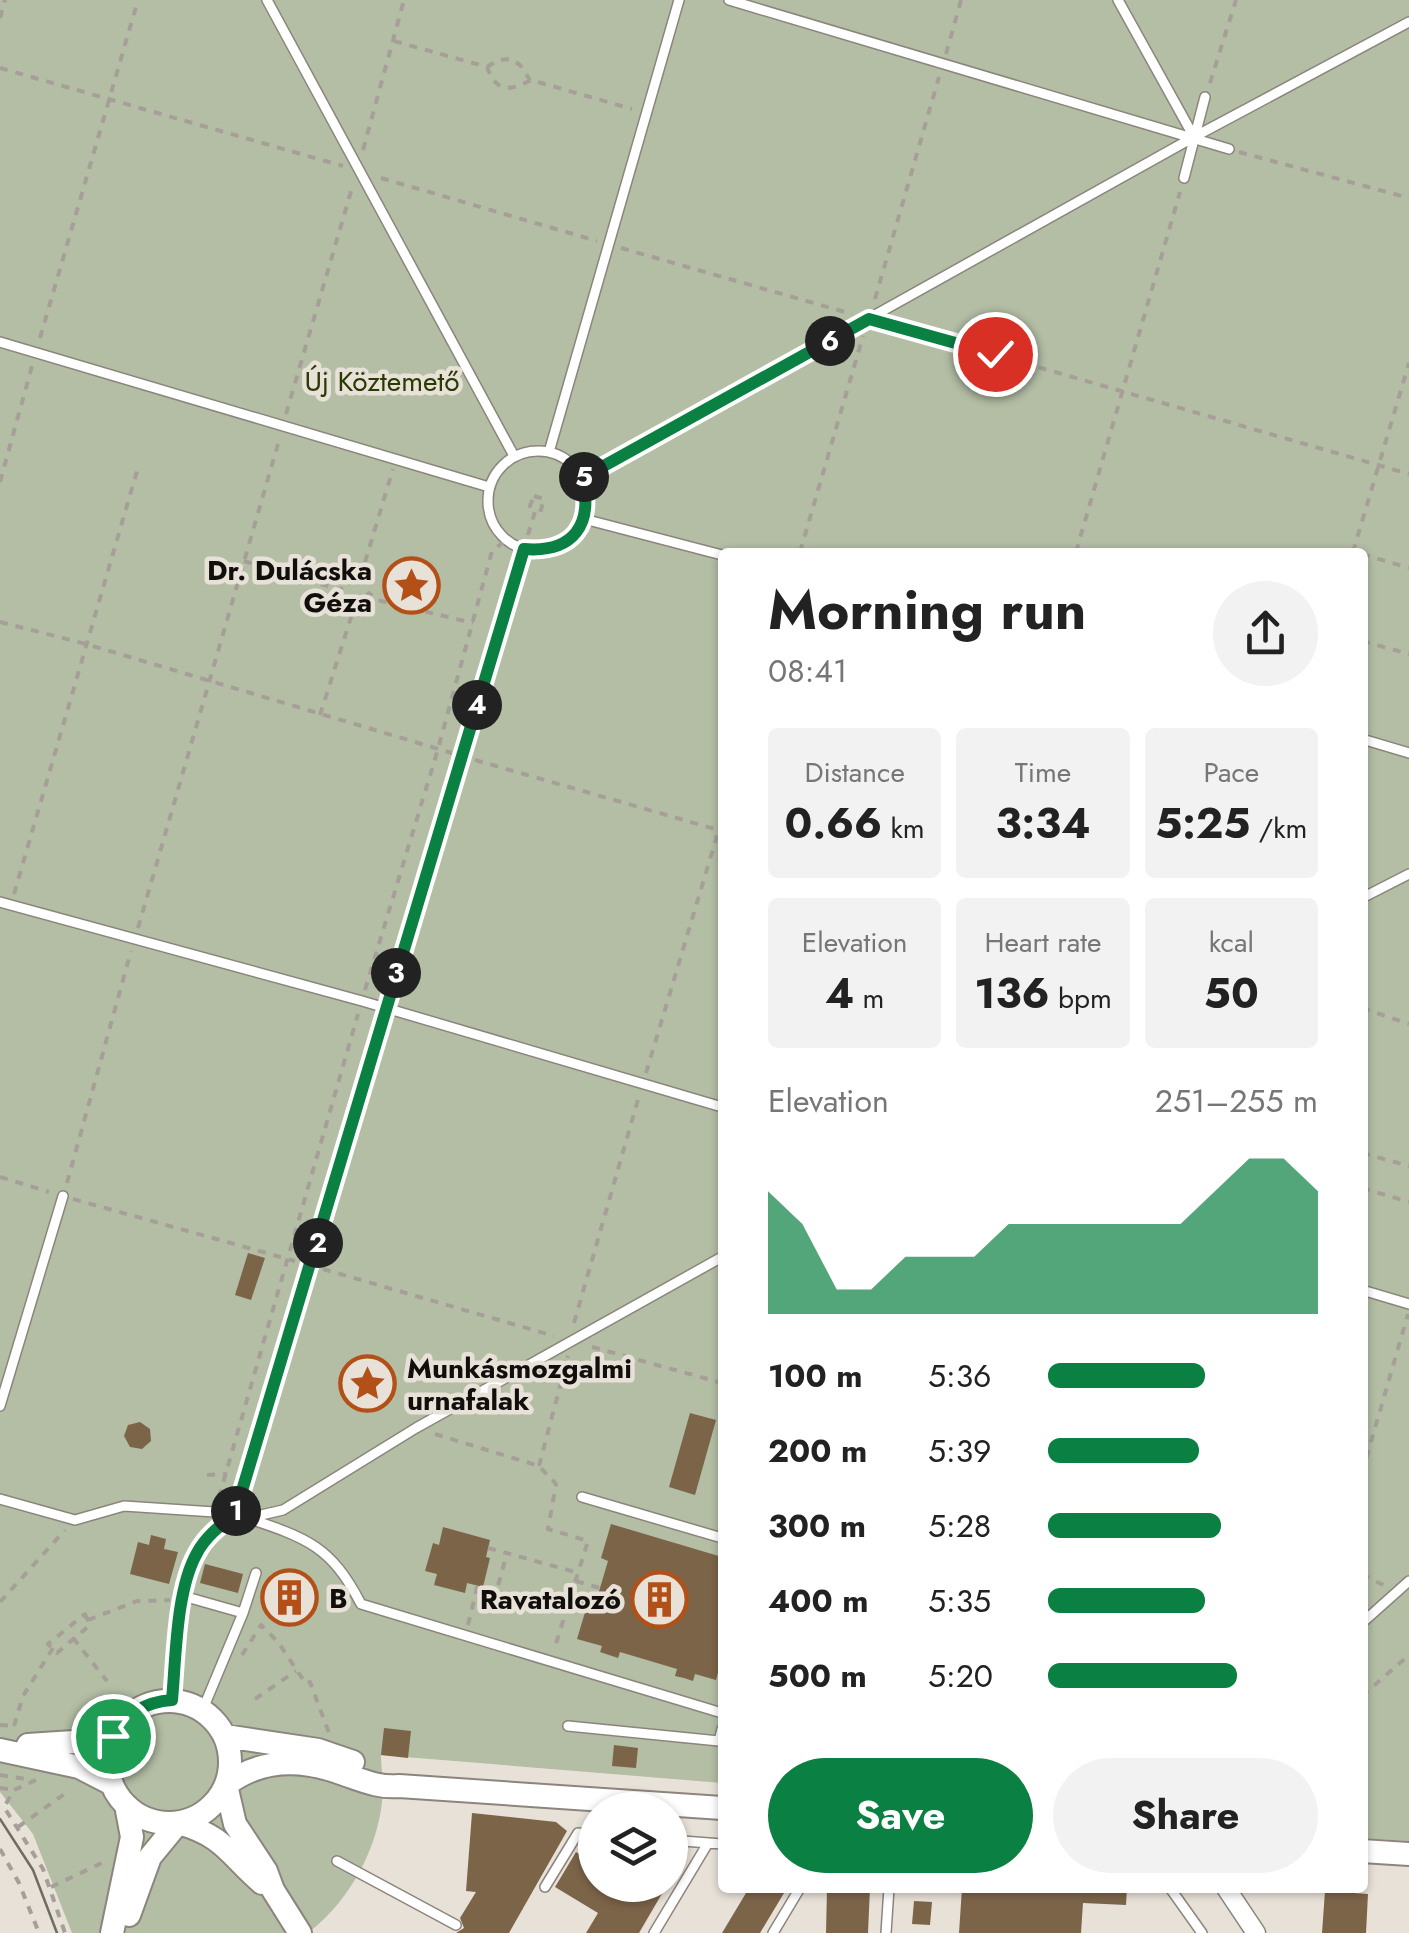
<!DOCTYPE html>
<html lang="en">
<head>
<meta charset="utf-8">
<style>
	:root { --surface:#fff; --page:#f2f2f2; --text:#222; --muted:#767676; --accent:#0b8043 }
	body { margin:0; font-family:Jost,sans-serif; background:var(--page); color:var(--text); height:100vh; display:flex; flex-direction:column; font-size:38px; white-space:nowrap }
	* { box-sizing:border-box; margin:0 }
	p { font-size:32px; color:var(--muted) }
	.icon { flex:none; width:55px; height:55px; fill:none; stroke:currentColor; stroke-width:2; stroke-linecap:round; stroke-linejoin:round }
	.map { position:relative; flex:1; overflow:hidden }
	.sheet { position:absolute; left:718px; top:548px; width:650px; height:1345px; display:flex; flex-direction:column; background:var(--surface); border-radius:10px; box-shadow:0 2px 8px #0004 }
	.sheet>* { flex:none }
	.buttons { position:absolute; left:578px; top:1792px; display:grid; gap:20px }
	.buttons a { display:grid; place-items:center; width:110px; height:110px; border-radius:50%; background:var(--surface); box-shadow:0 2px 8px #0004; font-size:50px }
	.pin { position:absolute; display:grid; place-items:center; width:85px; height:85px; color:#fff; margin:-42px; border:5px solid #fff; border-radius:50%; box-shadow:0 2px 10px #0007 }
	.km { position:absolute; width:50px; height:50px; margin:-25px; border-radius:50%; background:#222; color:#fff; font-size:28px; line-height:50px; text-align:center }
	.round { display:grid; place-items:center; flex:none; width:105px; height:105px; border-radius:52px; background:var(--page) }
	.overview { display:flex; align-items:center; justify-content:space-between; height:170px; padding:0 50px }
	h1 { font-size:55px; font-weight:700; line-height:75px }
	.figures { display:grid; grid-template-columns:repeat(3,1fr); gap:15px; height:170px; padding:10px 50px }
	.figures div { display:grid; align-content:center; border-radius:10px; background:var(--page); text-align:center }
	.figures b { font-size:42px; font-weight:700 }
	.figures small { font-size:28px; font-weight:400 }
	.figures p { font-size:28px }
	.chart { height:280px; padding:20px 50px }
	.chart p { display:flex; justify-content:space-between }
	.chart svg { width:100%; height:180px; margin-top:10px; fill:var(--accent); opacity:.7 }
	.primary-button { display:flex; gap:20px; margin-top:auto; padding:20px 50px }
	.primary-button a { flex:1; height:115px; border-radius:60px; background:var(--accent); color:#fff; font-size:40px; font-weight:700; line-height:115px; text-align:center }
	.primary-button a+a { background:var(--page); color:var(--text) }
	ul { padding:0 50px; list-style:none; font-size:32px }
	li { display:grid; grid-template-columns:160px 120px 1fr; align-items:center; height:75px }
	li i { height:25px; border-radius:12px; background:var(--accent) }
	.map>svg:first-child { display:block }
	.green { fill:#b3bea5 }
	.building { fill:#7c6449 }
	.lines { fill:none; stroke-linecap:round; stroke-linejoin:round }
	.lane-casing { stroke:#8c857d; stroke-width:12 }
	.street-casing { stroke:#8c857d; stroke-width:21 }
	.secondary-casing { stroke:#8c857d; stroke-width:26 }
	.path { stroke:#a59f98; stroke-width:4; stroke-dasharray:8 8; stroke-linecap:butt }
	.lane { stroke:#fff; stroke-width:9 }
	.street { stroke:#fff; stroke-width:18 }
	.secondary { stroke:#fff; stroke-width:22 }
	.tram { stroke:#6f6b65; stroke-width:2.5 }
	.route-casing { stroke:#fff; stroke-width:20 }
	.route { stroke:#0b8043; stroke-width:12 }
	.labels { text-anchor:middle; stroke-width:9; stroke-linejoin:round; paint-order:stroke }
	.park-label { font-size:28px; fill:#293a02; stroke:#e8e1d8 }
	.poi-label { font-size:28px; font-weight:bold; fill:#110f0c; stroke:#e8e1d8; text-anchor:end }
</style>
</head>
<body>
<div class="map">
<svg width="1409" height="1933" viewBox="0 0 1409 1933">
	<rect width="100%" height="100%" fill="#e8e1d8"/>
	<path class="green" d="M0,0H1409V1841L1362,1838V552H722V1783L381,1755C381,1766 383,1777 383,1787C382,1843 351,1900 308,1933H72L33,1834L0,1792Z"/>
	<path class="building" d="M248,1253L265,1258L251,1300L235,1295Z
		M690,1413L716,1420L695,1495L669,1487Z
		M140,1422L150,1429L151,1441L142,1449L130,1447L124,1436L128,1425Z
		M611,1524L722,1557V1657L716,1680L695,1674L693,1681L684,1678L675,1676L677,1669L620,1652L618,1658L600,1652L602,1646L577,1639L586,1609L593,1611L600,1588L608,1561L601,1558Z
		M443,1527L490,1540L486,1557L490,1558L483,1587L467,1583L465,1593L434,1585L437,1574L425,1571L433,1543L439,1545Z
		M151,1535L166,1539L164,1549L178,1552L169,1584L130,1574L138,1542L149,1545Z
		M205,1564L243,1574L238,1593L200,1583Z
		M294,1575L309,1579L307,1586L314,1588L305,1621L267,1611L276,1578L292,1582Z
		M384,1728L411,1731L408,1758L381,1755Z
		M614,1745L638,1748L636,1768L612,1766Z
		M472,1813L556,1822L567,1831L509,1933H456L464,1928L460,1918L476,1892L466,1891Z
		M576,1852L595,1863V1885H667L639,1933H586L598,1913L555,1887Z
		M749,1888H787L760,1933H722Z
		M827,1888H870L868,1933H826Z
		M962,1888L1022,1890V1888H1127L1126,1905L1083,1903L1081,1933H959Z
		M1325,1891L1368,1894L1366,1933H1322Z
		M914,1901L932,1902L930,1925L912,1924Z"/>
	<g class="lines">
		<defs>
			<path id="lane" d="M267,0L514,456
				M729,0L1229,149
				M1118,0L1194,137
				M1184,178L1205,97
				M0,342L489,487
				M488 501a50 50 0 1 1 100 0a50 50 0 1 1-100 0Z
				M549,452L679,0
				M583,478L1194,137L1409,22
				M584,519L722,555
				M1362,739L1409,753
				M1362,898L1409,874
				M0,902L362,1001L722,1107
				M1362,1290L1409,1304
				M0,1406L63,1196
				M582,1497L722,1538
				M0,1499L75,1520L124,1506L261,1515L283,1510L416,1428L722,1257
				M247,1518C307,1538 331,1546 361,1604L722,1713
				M183,1596L243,1613
				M1362,1623L1409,1581
				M172,1700C176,1657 176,1590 197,1553C206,1536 221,1525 235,1514L524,549
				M203,1709L243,1613L256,1573
				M568,1726L719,1741L722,1729
				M670,1840L722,1844
				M337,1861L456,1925
				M545,1887L578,1833L595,1835
				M1170,1888L1202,1933
				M654,1933L708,1843
				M773,1933L800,1888
				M886,1933L889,1888"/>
			<path id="street" d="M1226,1888L1256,1933"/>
			<path id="secondary" d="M108 1762a61 61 0 1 1 122 0a61 61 0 1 1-122 0Z
				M225,1736L318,1750L353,1762
				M28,1745L89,1741L113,1736
				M0,1750L79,1767L112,1784
				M226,1785C262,1757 305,1759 346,1775C364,1781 380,1788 399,1786L722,1808
				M226,1785L235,1824L266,1871L273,1890L300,1933
				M178,1823C225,1836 229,1855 262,1883
				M1362,1851L1409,1854
				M129,1915L150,1857L178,1823
				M112,1933L132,1837L126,1805"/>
		</defs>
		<use href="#lane" class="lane-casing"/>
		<use href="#street" class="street-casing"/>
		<use href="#secondary" class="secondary-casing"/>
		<path class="path" d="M0,18L5,0
			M394,41L487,67C496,92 509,92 531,80L632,109
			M946,54L961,0
			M487,67L498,60L511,59L520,65L530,80
			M0,68L343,166
			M1210,83L1236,0
			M363,150L404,0
			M1239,152L1409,198
			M381,178L597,241
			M621,248L852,314
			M875,299L939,77
			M885,323L1409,474
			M40,338L138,0
			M286,414L352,188
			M0,482L32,366
			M534,496L544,499L541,510L530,506Z
			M528,535L536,508
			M800,552L863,336
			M1076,552L1180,192
			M1353,552L1409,363
			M1362,554L1409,568
			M244,561L340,590L348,581L359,582L393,469
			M399,606L404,582
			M355,607L369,593L377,600L473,623
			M0,622L86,644L452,753
			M1362,641L1409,654
			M320,715L354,608L343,599L340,590
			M475,760L722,831
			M14,894L137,471
			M138,928L280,437
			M365,990L438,749L492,551L506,540
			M1362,1008L1409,1024
			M646,1073L722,819
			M1362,1153L1409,1166
			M0,1177L49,1192
			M67,1183L131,951
			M1362,1188L1409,1202
			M73,1199L295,1261
			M323,1269L554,1336
			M574,1323L639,1096
			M592,1347L722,1383
			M435,1434L539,1466L556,1484L548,1529L588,1541L554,1650
			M539,1466L568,1356
			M1362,1473L1408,1314
			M207,1475L227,1474
			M219,1497L358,1014
			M488,1548L579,1573
			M1362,1574L1385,1586
			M576,1581L600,1588
			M476,1592L495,1597L507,1553
			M0,1602L65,1530
			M85,1614L90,1625L57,1653L48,1644Z
			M88,1620L137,1601L170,1600
			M468,1625L477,1588L472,1584
			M73,1638L107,1681
			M242,1655L261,1625L278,1642L306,1684L310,1682L329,1733
			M1362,1696L1409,1655
			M255,1699L296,1671
			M0,1725L15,1726
			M14,1726L23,1696L53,1648
			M0,1775L32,1780
			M36,1780L14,1790L4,1807L43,1869L65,1933
			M0,1788L14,1790
			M18,1827L70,1790
			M0,1849L19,1883L39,1933
			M51,1887L106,1861"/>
		<use href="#lane" class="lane"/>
		<use href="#street" class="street"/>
		<use href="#secondary" class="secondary"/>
		<path class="tram" d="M0,1819L33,1870L57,1933"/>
	</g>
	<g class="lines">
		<defs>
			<path id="route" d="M113,1736C128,1713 145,1702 172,1700C176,1657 176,1590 197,1553C206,1536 221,1525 235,1514L524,549C573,553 594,525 582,478L869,319L995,354"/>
		</defs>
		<use href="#route" class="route-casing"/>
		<use href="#route" class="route"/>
	</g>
	<defs>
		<symbol id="sight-ring" viewBox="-11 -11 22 22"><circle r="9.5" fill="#e8e1d8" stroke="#b35017" stroke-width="1.5"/><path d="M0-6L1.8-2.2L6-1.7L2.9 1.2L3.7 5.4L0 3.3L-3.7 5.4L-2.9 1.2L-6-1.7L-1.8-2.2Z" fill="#b35017"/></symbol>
		<symbol id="building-ring" viewBox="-11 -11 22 22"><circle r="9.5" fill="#e8e1d8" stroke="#b35017" stroke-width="1.5"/><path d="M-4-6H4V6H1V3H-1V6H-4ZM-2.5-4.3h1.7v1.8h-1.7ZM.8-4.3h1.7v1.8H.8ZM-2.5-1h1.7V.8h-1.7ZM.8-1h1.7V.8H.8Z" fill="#b35017"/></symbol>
	</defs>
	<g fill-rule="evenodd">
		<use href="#sight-ring" x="380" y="554" width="63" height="63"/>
		<use href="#sight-ring" x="336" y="1352" width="63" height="63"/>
		<use href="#building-ring" x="258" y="1566" width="63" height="63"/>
		<use href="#building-ring" x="628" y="1568" width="63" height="63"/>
	</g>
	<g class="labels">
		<g class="park-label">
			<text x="382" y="391">Új Köztemető</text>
		</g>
		<g class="poi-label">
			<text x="372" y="580">Dr. Dulácska<tspan x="372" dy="32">Géza</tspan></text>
			<text x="407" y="1378" text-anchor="start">Munkásmozgalmi<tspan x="407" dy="32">urnafalak</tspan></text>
			<text x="329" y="1608" text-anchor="start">B</text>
			<text x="621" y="1609">Ravatalozó</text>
		</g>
	</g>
</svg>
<div class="buttons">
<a><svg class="icon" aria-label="layers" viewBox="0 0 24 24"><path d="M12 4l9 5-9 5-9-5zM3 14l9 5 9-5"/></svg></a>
</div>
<div class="pin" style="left:113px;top:1736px;background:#1e9e55"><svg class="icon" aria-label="arrive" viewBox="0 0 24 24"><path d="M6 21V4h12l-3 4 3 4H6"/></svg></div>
<div class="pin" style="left:995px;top:354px;background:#d93025"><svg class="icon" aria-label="check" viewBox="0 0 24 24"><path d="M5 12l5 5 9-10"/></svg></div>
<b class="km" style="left:236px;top:1511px">1</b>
<b class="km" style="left:318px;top:1243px">2</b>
<b class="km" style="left:396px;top:973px">3</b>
<b class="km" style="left:477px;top:705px">4</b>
<b class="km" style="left:584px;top:477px">5</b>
<b class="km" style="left:830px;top:341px">6</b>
<section class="sheet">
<div class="overview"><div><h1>Morning run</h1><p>08:41</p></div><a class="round"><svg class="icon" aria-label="share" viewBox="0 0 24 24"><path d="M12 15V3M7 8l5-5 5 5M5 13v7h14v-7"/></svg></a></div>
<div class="figures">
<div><p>Distance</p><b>0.66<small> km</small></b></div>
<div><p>Time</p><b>3:34</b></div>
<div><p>Pace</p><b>5:25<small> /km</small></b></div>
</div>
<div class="figures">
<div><p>Elevation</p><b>4<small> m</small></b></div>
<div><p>Heart rate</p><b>136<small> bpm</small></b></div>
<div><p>kcal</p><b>50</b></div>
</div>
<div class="chart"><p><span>Elevation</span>251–255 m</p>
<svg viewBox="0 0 160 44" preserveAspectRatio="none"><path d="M0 44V14L10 22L20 38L30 38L40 30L50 30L60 30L70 22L80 22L90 22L100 22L110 22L120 22L130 14L140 6L150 6L160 14V44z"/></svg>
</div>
<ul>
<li><b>100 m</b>5:36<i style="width:58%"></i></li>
<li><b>200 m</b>5:39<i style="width:56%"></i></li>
<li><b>300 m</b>5:28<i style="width:64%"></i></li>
<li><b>400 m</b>5:35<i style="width:58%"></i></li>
<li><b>500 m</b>5:20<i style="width:70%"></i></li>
</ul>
<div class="primary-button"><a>Save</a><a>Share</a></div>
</section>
</div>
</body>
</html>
